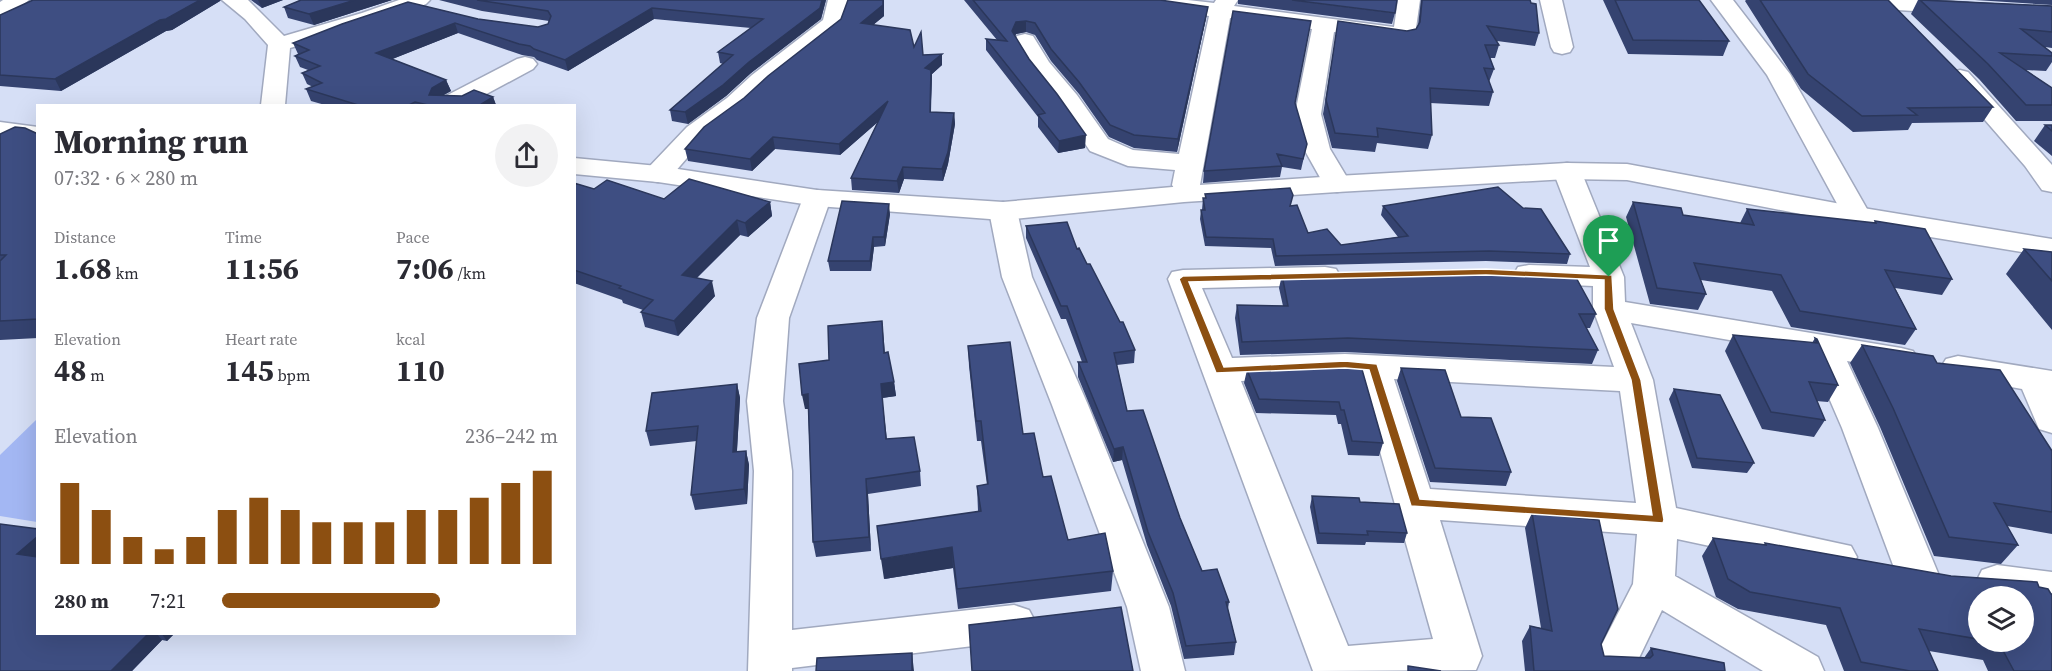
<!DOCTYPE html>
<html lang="en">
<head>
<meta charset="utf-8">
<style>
	:root { --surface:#fff; --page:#f2f2f3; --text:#2b2b33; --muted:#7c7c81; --accent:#8c4f11 }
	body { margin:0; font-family:"Source Serif 4",serif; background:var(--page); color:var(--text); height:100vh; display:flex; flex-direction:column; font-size:22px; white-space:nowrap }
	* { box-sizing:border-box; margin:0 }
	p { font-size:20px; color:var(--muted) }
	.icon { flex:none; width:33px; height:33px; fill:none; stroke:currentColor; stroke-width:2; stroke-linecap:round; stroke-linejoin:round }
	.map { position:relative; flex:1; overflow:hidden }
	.panel { position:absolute; left:36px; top:104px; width:540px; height:531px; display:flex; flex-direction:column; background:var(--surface); border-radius:0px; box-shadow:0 6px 24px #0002 }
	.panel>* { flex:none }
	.buttons { position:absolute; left:1968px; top:586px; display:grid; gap:12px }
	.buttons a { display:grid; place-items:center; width:66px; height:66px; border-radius:50%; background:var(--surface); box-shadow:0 6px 24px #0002; font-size:30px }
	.pin { position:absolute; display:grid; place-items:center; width:51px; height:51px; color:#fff; margin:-62px -26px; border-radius:50% 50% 50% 0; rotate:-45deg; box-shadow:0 0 6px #0007 }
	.pin .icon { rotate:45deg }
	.round { display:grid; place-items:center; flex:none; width:63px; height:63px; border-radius:32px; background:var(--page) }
	.overview { display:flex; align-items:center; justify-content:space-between; height:102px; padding:0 18px }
	h1 { font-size:33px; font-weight:700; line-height:45px }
	.figures { display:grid; grid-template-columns:repeat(3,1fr); gap:9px; height:102px; padding:6px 18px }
	.figures div { display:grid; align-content:center }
	.figures b { font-size:30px; font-weight:700 }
	.figures small { font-size:16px; font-weight:400 }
	.figures p { font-size:16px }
	.chart { height:168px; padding:12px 18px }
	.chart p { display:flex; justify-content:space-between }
	.chart svg { width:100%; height:108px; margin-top:6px; stroke:var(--accent); stroke-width:6 }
	ul { padding:0 18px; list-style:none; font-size:20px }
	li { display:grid; grid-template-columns:96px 72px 1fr; align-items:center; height:45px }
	li i { height:15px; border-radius:8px; background:var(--accent) }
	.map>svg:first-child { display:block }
	.water { fill:#a3b7f3 }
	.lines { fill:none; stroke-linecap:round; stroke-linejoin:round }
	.minor-casing { stroke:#a1a9bf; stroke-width:3 }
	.secondary-casing { stroke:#a1a9bf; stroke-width:3 }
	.minor { fill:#fff; fill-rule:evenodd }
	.secondary { fill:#fff; fill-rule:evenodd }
	.wall { fill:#354370; fill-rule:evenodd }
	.shaded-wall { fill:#2b375b }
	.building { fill:#3e4e82; stroke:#2b375b; stroke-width:1.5 }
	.route { fill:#8c4f11; stroke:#fff; stroke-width:1.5; fill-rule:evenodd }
</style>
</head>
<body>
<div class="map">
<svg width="2052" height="671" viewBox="0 0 2052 671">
	<rect width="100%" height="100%" fill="#d6dff6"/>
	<path class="water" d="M37,419V522L0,516V455Z"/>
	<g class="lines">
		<defs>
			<path id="minor" d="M222,0H248L284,36L362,13L399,0H430L426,4L378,23L290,48L285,105H261L268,45L245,19Z
				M828,0H850L841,28L768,85L745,108L705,137L668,180L658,182L648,180L644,174L648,168L687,127L727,98L752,75L823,20Z
				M1129,0H1188L1214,3L1216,0H1238L1234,6L1394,27L1398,0H1420L1415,35L1412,40L1404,42L1334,32L1321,114L1330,149L1351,184L1347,190L1337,192L1327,190L1304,149L1295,114L1312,29L1230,18L1200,185L1196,191L1186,193L1176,191L1172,185L1175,170L1128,166L1090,151L1059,105L1031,70L1014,41L1017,36L1025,34L1033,36L1049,62L1077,95L1108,139L1133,150L1179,154L1209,16L1140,6L1133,4Z
				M1540,0H1562L1573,47L1570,52L1562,54L1554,52L1551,47Z
				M1711,0H1733L1790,74L1871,216L1867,222L1857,225L1847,222L1767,75Z
				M1825,0H1935L1968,3L1971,8L1968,13L1960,14L1836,6L1829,4Z
				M525,57L533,59L537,64L533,69L466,105H435L438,100L517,59Z
				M1960,70L1968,72L2052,165V192L2042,190L2025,166L1952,82L1948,77L1952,72Z
				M1567,163L1577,165L1581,171L1624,277L1625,302L1901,348L1913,351L1918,359L1913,367L1901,370L1847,361L1878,428L1938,573L1932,585L1917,590L1902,585L1896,573L1842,428L1810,354L1631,323L1653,380L1676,508L1851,546L1857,557L1851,568L1837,573L1677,539L1675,576L1818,657L1824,671H1763L1662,610L1638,660L1641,671H1597L1594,660L1633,584L1637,534L1440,520L1482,656L1476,670L1313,671L1168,279L1172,272L1183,270L1325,267L1336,269L1340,276L1336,283L1325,285L1202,288L1232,358L1345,354L1614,367L1593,309V286L1529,283L1518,281L1514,274L1518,267L1529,265L1590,267L1553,171L1557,165ZM1345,376L1359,377L1433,639L1348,646L1241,381ZM1394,379L1620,391L1636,503L1430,489Z
				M817,190L827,192L831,198L789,318L783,401L792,471V630L1014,605L1029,610L1036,623L1029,636L1014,641L792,668V671H748L754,471L747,401L757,318L803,198L807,192Z
				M1003,202L1013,205L1017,211L1032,277L1088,405L1169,607L1185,671H1141L1127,607L1052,405L1002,277L989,211L993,205Z
				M1958,356L2052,371V433L2039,429L2022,389L1946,375L1941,367L1946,359Z
				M1997,565L2052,572V606L2024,602V597H1991L1982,594L1976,582L1982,570Z"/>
			<path id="secondary" d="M3,0H29L8,16L0,17V2Z
				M0,122L38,127V143L0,138Z
				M574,158L658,166L817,190L1003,202L1184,186L1337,176L1567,163L1627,164L1857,207L2052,239V257L1857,225L1627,180L1567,179L1337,192L1184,202L1003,220L817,206L658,182L574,174Z"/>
		</defs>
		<use href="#minor" class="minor-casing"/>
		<use href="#secondary" class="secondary-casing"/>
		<use href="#minor" class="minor"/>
		<use href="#secondary" class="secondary"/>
	</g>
	<path class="wall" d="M251,0H283L262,8Z
		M301,0H392L314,25L288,18L284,7Z
		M439,0H826L821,19L751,73L726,96L688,124L672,121L670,110L723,64L720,63L718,52L751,28L654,19L568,71L537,60L534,57L522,55L458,33L392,59L446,80L451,91L442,96L493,97L496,105H325L311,101L306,89L313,87L307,84L302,73L308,70L300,67L295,56L298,54L293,43L478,19L538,27L548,24L549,21L482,11Z
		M964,0H1160L1206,18L1177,152L1134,148L1109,137L1079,94L1051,61L1035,35L1026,32L1016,34L1015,36L1029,59L1085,148L1058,153L1038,127V117L986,50V39L997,40Z
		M1238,0H1292L1395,13L1392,24L1238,4Z
		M1421,0H1530L1539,33L1535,46L1497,41L1499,45L1495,58H1490L1494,69L1489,82L1493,92L1489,106L1430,103L1432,135L1428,149L1377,143L1375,152L1332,148L1323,114L1336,35L1407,31L1416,29L1418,25Z
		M1603,0H1699L1729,41L1723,56L1628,54Z
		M1746,0H1888L1993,107L1983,122L1912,123L1908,130L1853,132L1801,89L1745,1Z
		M1918,0H1936L2052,6V48L2045,47L2052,53V62L2046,71L2026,70L2052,88V121H2016L1979,79L1911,14Z
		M1975,0H2052V5Z
		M220,1L172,30L166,31L61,91L0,86V15Z
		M884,16L873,25L914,47L923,55L942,54V65L932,74L931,112L954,113L955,124L948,164L943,181L904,179L899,193L852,190L851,178L878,122L840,155L775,149L752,171L688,161L685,149L744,98L841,19Z
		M1295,104L1307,144L1301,170L1282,167L1280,177L1203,183L1204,171Z
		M2045,125H2052V156L2034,141Z
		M0,134H38V338L0,340Z
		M574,183L594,189L664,199L770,202L772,216L748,237L740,235L697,278L715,296L678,336L645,327L641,312L643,310L623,303L622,300L574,283Z
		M1205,194L1291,206L1308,233L1341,245L1398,237L1381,215L1383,206L1570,254L1567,264L1486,261L1275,266L1271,248L1205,246L1200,219L1201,210H1202L1203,198H1205Z
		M1633,202L1683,215L1740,223L1747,209L1874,223L1875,221L1952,279L1942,295L1895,288L1916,329L1905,345L1791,327L1772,291L1701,280L1706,294L1698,310L1650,304L1626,217Z
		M890,214L885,246L874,247L871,271H830L828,261Z
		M1026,226L1077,249L1135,350L1134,363L1117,365L1127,411L1180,518L1202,571L1229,602L1228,609L1236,642L1234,655L1184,659L1171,606L1147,545L1122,460L1113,462L1078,377V362H1082L1066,319H1061L1026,238Z
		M2024,249L2052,252V330L2006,274Z
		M1282,275L1596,314L1590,328H1586L1598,350L1592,364L1345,352L1240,355L1235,318L1237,305L1283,306L1279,288Z
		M882,321L885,353L894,382L896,396L882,398L887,439L920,471L921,486L868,494L871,551L816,557L813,542L808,409H805L829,360Z
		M1733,335L1812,343L1815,338L1838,385L1828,402L1816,401L1825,420L1814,437L1762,429L1725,351Z
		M1862,345L1937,363L2052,451V534L2007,526L2018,545L2001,564L1934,556L1880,427L1850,363Z
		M968,346L1023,434L1043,477L1068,540L1113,571L1111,591L958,609L953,568L884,579L978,511L977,486L987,485L981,441H977L969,366Z
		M1361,366L1383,443L1379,456L1348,455L1341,424H1338L1336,415L1256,413L1244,383L1247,370Z
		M1401,368L1461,417L1511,472L1506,486L1430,482L1397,381Z
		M737,384L740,398L737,451H746L749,465L747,504L695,510L691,495L697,441L650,446L646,431Z
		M1674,389L1754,463L1747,473L1692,468L1669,399Z
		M1312,496L1360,502L1407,533L1404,543L1366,542L1365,545L1317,544L1310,507Z
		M1532,513L1601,644L1604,656L1644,658L1651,648L1725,671H1525L1522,641L1530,626L1541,628L1525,528Z
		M0,524L38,529V556L36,557H38V633H175L167,641L162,640L132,671H0Z
		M1713,538L1764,545L1765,543L1951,576L2037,582L2039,587L2048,589L2051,594H2052V671H1988L1983,660L1929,651L1938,671H1844L1826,625L1738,609L1716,597L1702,556ZM1978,597H2024V642H1978Z"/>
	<path class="shaded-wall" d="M200,0H221L220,1L172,30L166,31L61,91L55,79L160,20Z
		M258,0H283L262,8Z
		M355,0H392L314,25L309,14Z
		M822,0H826L821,19L751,73L726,96L688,124L685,112Z
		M883,0H884V16L862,34L861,23Z
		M1208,7L1206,18L1177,152L1178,139Z
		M652,8L654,19L568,71L565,60Z
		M1026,21V32L1016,34L1012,42V31L1016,22Z
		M455,23L458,33L380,64L376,53Z
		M942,54V65L932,74L930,124L925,68Z
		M446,80L451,91L436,99L429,95L432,88Z
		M493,97L496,105H480Z
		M888,101L889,112L840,155L839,144Z
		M954,113L955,124L948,164L943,181L942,169Z
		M1086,135L1085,148L1058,153L1059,141Z
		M773,137L775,149L752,171L750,159Z
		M903,167L904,179L899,193L897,181Z
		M770,202L772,216L748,237L745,223Z
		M889,204L890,214L885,246L884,237Z
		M737,220L740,235L685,289L682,275Z
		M873,237L874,247L871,271L870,261Z
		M712,281L715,296L678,336L674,321Z
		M894,382L896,396L882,398L881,384Z
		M737,384L740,398L736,466L733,452Z
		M808,394L810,409H805L802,395Z
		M1123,447L1122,460L1113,462L1114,449Z
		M746,451L749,465L747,504L744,489Z
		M866,479L868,494L871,551L869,537Z
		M38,536V556L27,565L17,554Z
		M952,547L953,568L884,579L881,559Z
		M149,633H156L162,640L132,671H111Z
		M161,633H175L167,641Z
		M912,653L914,671H912Z"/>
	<path class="building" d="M33,0H200L166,19L160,20L55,79L0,75V15Z
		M301,0H355L309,14L284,7Z
		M477,0H822L820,8L749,62L723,85L685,112L670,110L733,55L718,52L763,19L652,8L565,60L534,49L530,46L519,44L455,23L376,53L446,80L432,88L429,95L462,96L474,90L493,97L480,105H428L415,102L409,105H358L306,89L322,83L302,73L320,66L295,56L309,50L293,43L342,24L408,2L478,19L538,27L548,24L551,16L548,11Z
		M848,0H883V5L861,23L910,30L914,47L921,32L923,55L942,54L925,68L931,70L930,112L954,113L948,152L942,169L903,167L897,181L851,178L888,101L839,144L773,137L750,159L685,149L704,127L744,98L768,76L841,19Z
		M973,0H1160L1208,7L1178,139L1134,135L1110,125L1079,82L1051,49L1035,23L1026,21L1016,22L1012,31L1029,59L1057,94L1086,135L1059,141L1038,115L1045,113L986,39L1007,41Z
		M1292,0H1397L1395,13Z
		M1422,0H1530L1531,3L1536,4L1539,33L1487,26L1499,45H1485L1494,69L1484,68L1493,92L1430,88L1432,135L1377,128L1378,137L1335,133L1326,100L1338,21L1407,31L1416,29L1420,22Z
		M1615,0H1699L1729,41L1633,40Z
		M1760,0H1888L1993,107L1908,108L1917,115L1862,116L1808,74Z
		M1920,0L2052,6V32L2021,29L2052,53V56L2000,53L2052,88V105H2026L1988,64Z
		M1233,11L1311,21L1295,103L1307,144L1303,159L1277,154L1282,166L1204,171Z
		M2045,125H2052V131Z
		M15,127L25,128L38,134V319L0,321V261L6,255H0V134Z
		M689,179L770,202L745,223L737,220L682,275L712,281L674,321L641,312L653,300L619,288L621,286L574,270V183L594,189L607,180L664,199Z
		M1498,187L1523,208L1541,209L1570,254L1489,251L1276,256L1273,239L1206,237L1201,210H1205L1203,198H1206L1205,194L1290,188L1293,195L1290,206L1297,205L1308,233L1327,229L1341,245L1408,236L1383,206Z
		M842,201L889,204L884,237H873L870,261H828Z
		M1633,202L1681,208L1683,215L1754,225L1747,209L1876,223L1875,221L1925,229L1952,279L1885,270L1916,329L1800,311L1781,275L1694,263L1706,294L1657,288Z
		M1067,222L1077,249L1079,248L1087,264H1090L1120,322H1123L1135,350L1114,353L1127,411L1143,410L1180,518L1202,571L1217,569L1229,602H1226L1236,642L1186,646L1173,593L1148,532L1123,447L1114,449L1079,364L1078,362H1087L1067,306H1061L1026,226Z
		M2024,249L2052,252V281Z
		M1490,270L1574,274L1596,314H1579L1598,350L1348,338L1242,342L1237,305L1288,306L1282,275Z
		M882,321L884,353L888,352L894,382L881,384L886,439L914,437L920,471L866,479L869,537L813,542L808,394L802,395L799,364L829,360L828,326Z
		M1733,335L1817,343L1815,338L1817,339L1838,385L1809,382L1825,420L1771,412Z
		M1010,342L1023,434L1034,433L1043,477L1051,476L1068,540L1105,533L1113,571L957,589L952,547L881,559L877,526L981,511L977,486L988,484L981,421H976L968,346Z
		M1862,345L1933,356L1937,363L2000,370L2052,451V512L1994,503L2018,545L1949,537L1893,408Z
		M1361,366L1383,443L1352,441L1344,410H1341L1339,402L1259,399L1247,370Z
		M1401,368L1445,370L1461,417L1491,418L1511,472L1435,468Z
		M737,384L733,452L746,451L744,489L691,495L698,426L646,431L652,393Z
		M1674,389L1720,395L1754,463L1697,458Z
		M1312,496L1359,498L1360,502L1399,504L1407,533L1367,531L1368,535L1319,533Z
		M1532,513L1599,520L1618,609L1601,644L1604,656L1650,658L1653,655L1651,648L1724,663L1725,671H1534L1530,626L1552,631Z
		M0,524L38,529V536L17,554L38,557V633H149L111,671H0Z
		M1713,538L1766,545L1765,543L1951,576L2037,582L2039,587L2048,589L2051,594H2052V671H2014L1999,643L1996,642H2024V597H1978V639L1919,629L1938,671H1910L1861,662L1840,608L1750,592L1728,579Z
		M1121,607L1133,671H972L969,625Z
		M912,653V671H816L817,658Z
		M1408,666L1441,671H1408Z"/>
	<path class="route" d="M1486,269L1612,275L1614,309L1641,380L1664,520L1663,523L1411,506L1369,370L1345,368L1216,373L1179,279L1183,276ZM1486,275L1604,280V309L1631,380L1652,515L1420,499L1377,364L1345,361L1224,367L1189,282Z"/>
</svg>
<div class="buttons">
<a><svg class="icon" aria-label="layers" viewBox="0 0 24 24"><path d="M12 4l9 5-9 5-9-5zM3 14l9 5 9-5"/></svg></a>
</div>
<div class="pin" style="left:1609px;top:277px;background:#1e9e55"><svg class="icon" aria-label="arrive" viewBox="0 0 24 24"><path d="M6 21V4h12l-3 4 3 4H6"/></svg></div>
<section class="panel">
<div class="overview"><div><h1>Morning run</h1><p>07:32 · 6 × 280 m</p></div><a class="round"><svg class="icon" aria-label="share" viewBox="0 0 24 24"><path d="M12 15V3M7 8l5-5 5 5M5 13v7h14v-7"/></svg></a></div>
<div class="figures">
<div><p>Distance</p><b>1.68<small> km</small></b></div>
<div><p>Time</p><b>11:56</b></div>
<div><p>Pace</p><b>7:06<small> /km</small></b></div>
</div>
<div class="figures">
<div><p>Elevation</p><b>48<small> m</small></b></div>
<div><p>Heart rate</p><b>145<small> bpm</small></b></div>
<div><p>kcal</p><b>110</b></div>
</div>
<div class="chart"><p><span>Elevation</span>236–242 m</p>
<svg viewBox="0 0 160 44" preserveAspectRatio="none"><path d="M5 44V11M15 44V22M25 44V33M35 44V38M45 44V33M55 44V22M65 44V17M75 44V22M85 44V27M95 44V27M105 44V27M115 44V22M125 44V22M135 44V17M145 44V11M155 44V6"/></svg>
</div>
<ul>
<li><b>280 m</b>7:21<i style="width:65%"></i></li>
</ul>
</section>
</div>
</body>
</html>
